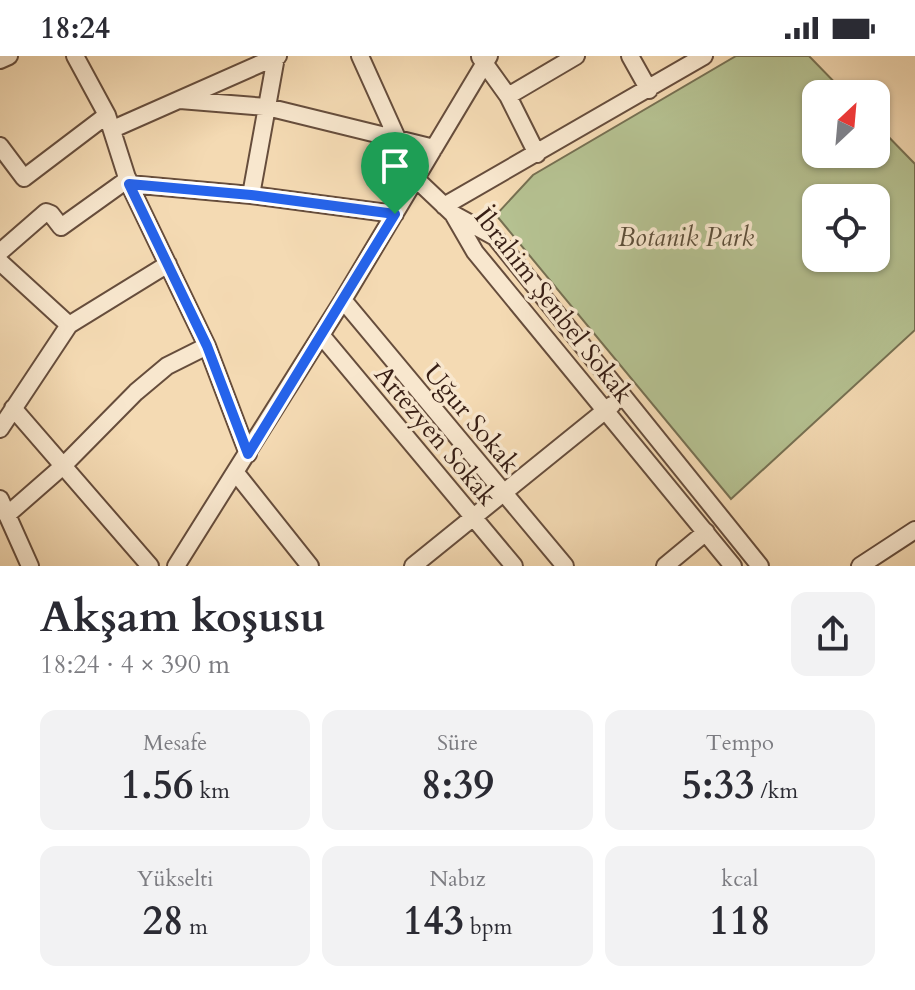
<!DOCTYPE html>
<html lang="tr">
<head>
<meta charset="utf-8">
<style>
	:root { --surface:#fff; --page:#f2f2f3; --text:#2b2b33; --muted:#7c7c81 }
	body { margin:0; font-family:Cardo,serif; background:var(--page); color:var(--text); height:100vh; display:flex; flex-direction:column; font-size:30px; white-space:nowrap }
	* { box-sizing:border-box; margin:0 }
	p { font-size:26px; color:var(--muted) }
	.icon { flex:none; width:44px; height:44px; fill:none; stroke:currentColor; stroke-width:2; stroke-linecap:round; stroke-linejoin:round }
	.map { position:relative; height:510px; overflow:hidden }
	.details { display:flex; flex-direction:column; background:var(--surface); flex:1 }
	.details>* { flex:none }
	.needle { width:52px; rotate:26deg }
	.controls { position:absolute; left:802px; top:24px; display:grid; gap:16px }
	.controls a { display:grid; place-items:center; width:88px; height:88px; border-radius:16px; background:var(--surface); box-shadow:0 2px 6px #0004; font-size:40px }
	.pin { position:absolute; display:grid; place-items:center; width:68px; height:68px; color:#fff; margin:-82px -34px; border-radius:50% 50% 50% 0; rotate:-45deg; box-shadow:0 0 8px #0007 }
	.pin .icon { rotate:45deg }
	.round { display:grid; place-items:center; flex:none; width:84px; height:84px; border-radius:16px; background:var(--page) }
	.headline { display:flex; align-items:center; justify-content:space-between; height:136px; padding:0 40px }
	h1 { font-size:44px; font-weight:600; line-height:60px }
	.figures { display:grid; grid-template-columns:repeat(3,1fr); gap:12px; height:136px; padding:8px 40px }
	.figures div { display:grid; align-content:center; border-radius:16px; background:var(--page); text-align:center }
	.figures b { font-size:40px; font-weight:600 }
	.figures small { font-size:22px; font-weight:400 }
	.figures p { font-size:22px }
	.status { display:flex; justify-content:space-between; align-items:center; height:56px; padding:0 40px; background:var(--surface); direction:ltr }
	.status svg { height:22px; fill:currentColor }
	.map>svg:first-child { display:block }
	.green { fill:#b5c191; stroke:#767052; stroke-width:2; fill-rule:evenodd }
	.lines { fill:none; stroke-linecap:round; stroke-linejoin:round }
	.minor-casing { stroke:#664d3c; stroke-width:20 }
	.minor { stroke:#f8e7ce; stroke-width:16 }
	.route-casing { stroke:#fff; stroke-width:16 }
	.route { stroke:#2563eb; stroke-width:10 }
	.labels { text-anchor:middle; stroke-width:7; stroke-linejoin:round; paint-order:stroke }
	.park-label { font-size:26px; font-style:italic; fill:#5d4f3a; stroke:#f8e7ce }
	.street-label { font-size:26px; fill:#371e14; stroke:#f8e7ce }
</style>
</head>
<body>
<div class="status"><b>18:24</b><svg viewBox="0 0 49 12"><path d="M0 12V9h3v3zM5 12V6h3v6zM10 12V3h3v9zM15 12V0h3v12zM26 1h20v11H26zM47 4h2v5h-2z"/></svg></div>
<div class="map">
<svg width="915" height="510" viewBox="0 0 915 510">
	<rect width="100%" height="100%" fill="#f4dab3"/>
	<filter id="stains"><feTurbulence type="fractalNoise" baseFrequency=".0025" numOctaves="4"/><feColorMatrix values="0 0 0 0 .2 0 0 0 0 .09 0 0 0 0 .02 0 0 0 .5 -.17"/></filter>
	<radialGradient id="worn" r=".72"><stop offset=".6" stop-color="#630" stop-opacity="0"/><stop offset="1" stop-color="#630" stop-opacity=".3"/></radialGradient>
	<path class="green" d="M736,0H809L846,38H816V98H876V68L915,108V274L731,443L496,159L533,119ZM816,142H876V202H816Z"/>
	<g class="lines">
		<defs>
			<path id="minor" d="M75,0L107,59L129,128L207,290L248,398
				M360,0L397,82
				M630,0L649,34
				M480,1L508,40L537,98
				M0,4L9,0
				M508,40L576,0
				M180,44L267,51L434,92
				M113,73L278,0
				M0,90L24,122L107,59
				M416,123L453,158L475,196L733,510
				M129,128L251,139L395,158
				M251,139L276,1
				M444,150L704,0
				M453,158L495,181L760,510
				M0,196L46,156L51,158L61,171L128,123
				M0,206L69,269
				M343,244L565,510
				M321,279L514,510
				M13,352L150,510
				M0,373L69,269L168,208
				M236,417L310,510
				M0,443L30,510
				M7,459L63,410L136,336L167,310L207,290
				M176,510L343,244L489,0
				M413,510L612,349
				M665,510L706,476
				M860,510L915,474"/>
		</defs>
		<use href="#minor" class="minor-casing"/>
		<use href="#minor" class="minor"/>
	</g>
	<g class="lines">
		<defs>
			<path id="route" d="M129,128L251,139L395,158L248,398L207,290Z"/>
		</defs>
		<use href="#route" class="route-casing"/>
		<use href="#route" class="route"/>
	</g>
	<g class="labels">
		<g class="park-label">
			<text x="686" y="190">Botanik Park</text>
		</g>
		<g class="street-label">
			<text transform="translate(554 249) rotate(52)" y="9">İbrahim Şenbel Sokak</text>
			<text transform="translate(472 362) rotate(50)" y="9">Uğur Sokak</text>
			<text transform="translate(436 379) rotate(50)" y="9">Artezyen Sokak</text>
		</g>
	</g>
	<rect width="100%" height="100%" filter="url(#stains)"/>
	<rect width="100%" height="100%" fill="url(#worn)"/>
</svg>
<div class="controls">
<a><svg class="needle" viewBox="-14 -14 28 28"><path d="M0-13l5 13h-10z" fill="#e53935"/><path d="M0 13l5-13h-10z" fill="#7c7c81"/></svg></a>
<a><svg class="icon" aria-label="locate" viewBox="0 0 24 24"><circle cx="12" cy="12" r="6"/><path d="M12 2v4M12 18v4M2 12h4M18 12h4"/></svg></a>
</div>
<div class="pin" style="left:395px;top:158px;background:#1e9e55"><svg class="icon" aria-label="arrive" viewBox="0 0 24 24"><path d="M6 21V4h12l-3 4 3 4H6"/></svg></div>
</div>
<section class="details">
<div class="headline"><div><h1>Akşam koşusu</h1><p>18:24 · 4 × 390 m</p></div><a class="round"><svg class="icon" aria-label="share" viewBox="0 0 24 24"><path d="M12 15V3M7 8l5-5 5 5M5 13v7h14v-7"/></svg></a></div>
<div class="figures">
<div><p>Mesafe</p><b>1.56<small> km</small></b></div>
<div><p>Süre</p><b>8:39</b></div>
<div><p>Tempo</p><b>5:33<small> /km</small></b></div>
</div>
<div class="figures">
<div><p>Yükselti</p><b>28<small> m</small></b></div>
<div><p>Nabız</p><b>143<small> bpm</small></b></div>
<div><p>kcal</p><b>118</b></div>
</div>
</section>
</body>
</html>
